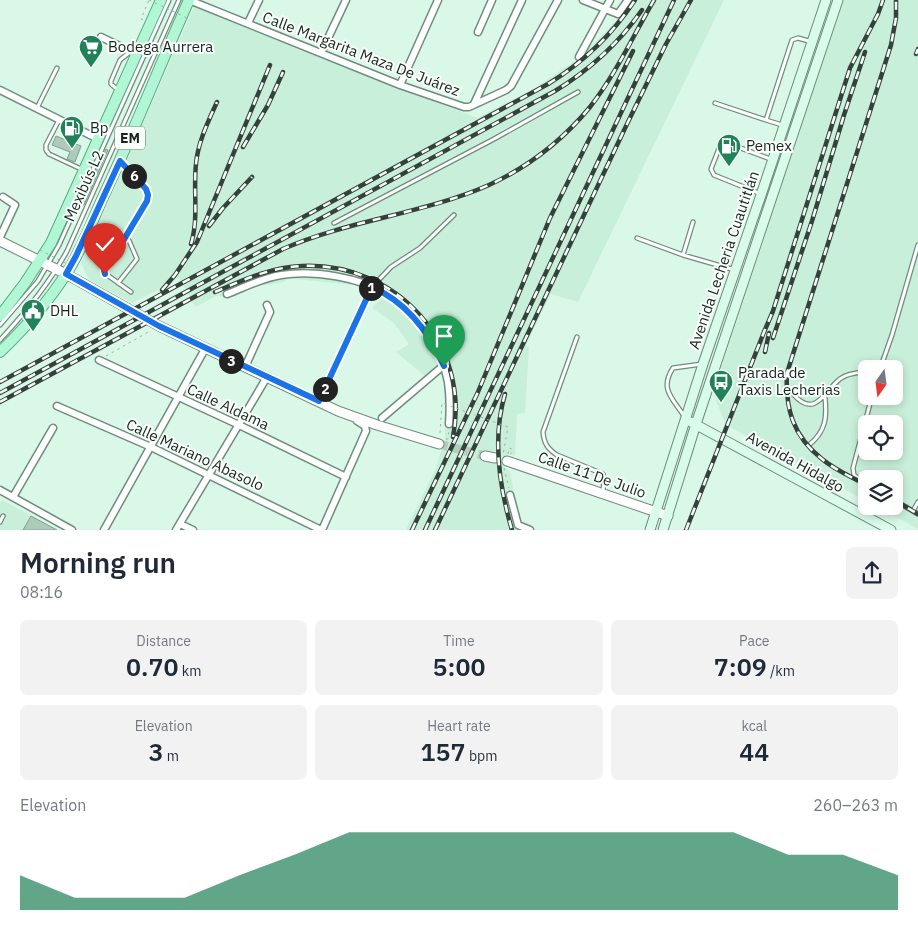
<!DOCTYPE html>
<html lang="en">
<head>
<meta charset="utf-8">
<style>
	:root { --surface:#fff; --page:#f2f2f3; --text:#1f2937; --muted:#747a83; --accent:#218159 }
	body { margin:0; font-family:"IBM Plex Sans",sans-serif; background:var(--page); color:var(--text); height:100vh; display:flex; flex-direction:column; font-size:19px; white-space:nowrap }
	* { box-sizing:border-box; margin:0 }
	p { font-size:16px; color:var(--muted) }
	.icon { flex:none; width:28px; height:28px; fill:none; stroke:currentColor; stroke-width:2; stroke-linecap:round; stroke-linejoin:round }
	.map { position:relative; height:530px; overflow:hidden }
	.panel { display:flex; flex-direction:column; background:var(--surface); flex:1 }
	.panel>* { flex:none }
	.needle { width:32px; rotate:194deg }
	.fabs { position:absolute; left:858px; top:360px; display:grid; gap:10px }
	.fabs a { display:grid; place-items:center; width:45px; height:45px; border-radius:8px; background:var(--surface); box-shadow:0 2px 8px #0003; font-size:25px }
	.pin { position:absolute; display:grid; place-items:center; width:42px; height:42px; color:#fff; margin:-51px -21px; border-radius:50% 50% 50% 0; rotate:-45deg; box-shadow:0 0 5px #0007 }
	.pin .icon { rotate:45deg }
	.km { position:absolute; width:25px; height:25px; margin:-12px; border-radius:50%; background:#222; color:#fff; font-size:14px; line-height:25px; text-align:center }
	.round { display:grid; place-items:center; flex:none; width:52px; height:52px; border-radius:8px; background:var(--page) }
	.head { display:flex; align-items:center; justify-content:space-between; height:85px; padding:0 20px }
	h1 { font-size:28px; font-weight:600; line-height:38px }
	.metrics { display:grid; grid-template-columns:repeat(3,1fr); gap:8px; height:85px; padding:5px 20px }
	.metrics div { display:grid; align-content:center; border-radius:8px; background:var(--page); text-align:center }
	.metrics b { font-size:25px; font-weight:600 }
	.metrics small { font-size:14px; font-weight:400 }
	.metrics p { font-size:14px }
	.chart { height:140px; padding:10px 20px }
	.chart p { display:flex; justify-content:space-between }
	.chart svg { width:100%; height:90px; margin-top:5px; fill:var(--accent); opacity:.7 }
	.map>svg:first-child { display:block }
	.built { fill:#c8efd9; fill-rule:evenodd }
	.building { fill:#adcbba; stroke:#83a090 }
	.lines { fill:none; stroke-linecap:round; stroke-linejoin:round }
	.tertiary-tunnel { stroke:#b3cebf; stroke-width:9; stroke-dasharray:9 4.5; stroke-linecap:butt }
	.service-casing { stroke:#708c7d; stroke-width:5.5 }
	.minor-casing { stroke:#708c7d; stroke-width:9 }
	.tertiary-casing { stroke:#708c7d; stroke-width:11 }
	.secondary-casing { stroke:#708c7d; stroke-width:11 }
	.primary-casing { stroke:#5aaa83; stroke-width:12 }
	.path { stroke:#9bb3a6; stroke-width:1; stroke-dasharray:2.5 4; stroke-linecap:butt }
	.service { stroke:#fff; stroke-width:3 }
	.minor { stroke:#fff; stroke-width:6 }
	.tertiary { stroke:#fff; stroke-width:9 }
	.secondary { stroke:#d8fbea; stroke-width:9 }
	.primary { stroke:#b1f7d6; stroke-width:10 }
	.rail-casing { stroke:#35423b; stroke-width:4.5 }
	.rail { stroke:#f9fffb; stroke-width:2.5; stroke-dasharray:8; stroke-linecap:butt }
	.path-bridge { stroke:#9bb3a6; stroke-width:1; stroke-dasharray:2.5 4; stroke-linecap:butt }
	.route-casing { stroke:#fff; stroke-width:10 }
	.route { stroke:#1a73e8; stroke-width:6 }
	.labels { text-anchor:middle; stroke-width:4; stroke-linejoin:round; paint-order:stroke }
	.shield { fill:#f9fffb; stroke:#5c6660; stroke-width:1 }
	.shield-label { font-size:14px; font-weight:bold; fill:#19241e }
	.poi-label { font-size:15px; fill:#19241e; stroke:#f9fffb; text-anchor:start }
	.street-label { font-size:15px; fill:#19241e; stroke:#f9fffb }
</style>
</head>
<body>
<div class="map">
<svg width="918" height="530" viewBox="0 0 918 530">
	<rect width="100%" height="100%" fill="#daf8e7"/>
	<path class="built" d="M630,0H724L578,302L551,294L526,345L529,347L525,413L517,414L515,456L508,454L504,467L510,471L518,514L524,530H406L436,468L445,438V377L439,366L426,377L396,352L409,344L394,323L372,308L384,296L353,285L287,278L284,282L253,287L225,299L218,295L195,307L179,277L152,293L132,303L89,280L81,263L194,7L477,118L535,88L579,58L620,17Z
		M843,0H918V529L877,506H894V479H866V501L726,425L713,393ZM866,369H894V396H866ZM866,424H894V451H866Z
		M2,500L58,530H0V503Z"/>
	<path class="building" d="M56,136L81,146L75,162L67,159L70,152L52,145Z
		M106,149L108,150L84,205L81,204Z
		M31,516L57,530H23Z"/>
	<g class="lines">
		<path class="tertiary-tunnel" d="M439,444L485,456"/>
		<defs>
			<path id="service" d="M118,90L111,84V81L120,60L130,52
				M715,103L766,120
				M37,108L57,68
				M59,120L46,145V150L49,154L81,169
				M782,125L766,120L792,40L798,38L812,42
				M122,163C131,174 149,186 147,201L103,272L131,292
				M761,194L714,175L711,169L720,146L723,143H727L773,160
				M334,223L494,139L578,92
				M637,238L683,255L735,270
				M683,255L693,222
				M118,283L137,259L127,236
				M372,287L391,267L420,248L454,215
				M0,325L38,281L59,245L169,0
				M577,337L543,432C544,444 548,449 557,455L603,474L604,477L603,493
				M0,340C26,312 49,284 67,251L179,0
				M873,369L880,367
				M880,369L892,335L918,245
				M794,395C817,421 827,385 843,377C850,373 859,373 866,371
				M684,416C673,399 659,389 673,368L702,364
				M809,445C826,431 827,418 825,397
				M866,484L854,475L853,468L872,396
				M894,500L918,514
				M913,511L918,502
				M0,522L3,516"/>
			<path id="minor" d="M189,0L400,85L464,107H469L506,90L511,86L558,0
				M583,0L618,14L628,0
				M248,23L259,0
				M478,32L492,0
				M101,37L136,54
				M321,53L346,0
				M579,57L610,0
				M400,85L438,0
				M0,90L98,139
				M474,104L522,0
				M0,237L15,205L3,197
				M227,294C245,287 262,278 281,275C314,270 360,277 389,295C417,313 442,349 448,382C450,396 450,410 449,424
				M99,360L239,425L346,477
				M245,367L270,312L267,305
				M319,401L372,287
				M57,406L151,447L321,530
				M382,418L443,366
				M0,490L72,530
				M510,495L518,525L530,530
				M13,497L53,428
				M180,524L193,530
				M104,530L205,349
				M176,530L267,377
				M322,530L366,431L365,426L357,421"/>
			<path id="tertiary" d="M0,241L66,274L159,326L338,411L377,425L439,444
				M485,456L495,458
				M507,461L668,516"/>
			<path id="secondary" d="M691,422L891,530
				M650,530L703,364L761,195L826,0
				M663,530L696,424L838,0"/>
			<path id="primary" d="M0,316L25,283L51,243L161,0
				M0,352C25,328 48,302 66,274C82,250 92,221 104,195C134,131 160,65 189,0"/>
		</defs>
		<use href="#service" class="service-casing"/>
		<use href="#minor" class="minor-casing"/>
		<use href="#tertiary" class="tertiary-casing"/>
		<use href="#secondary" class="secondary-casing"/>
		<use href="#primary" class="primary-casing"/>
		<path class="path" d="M143,20L141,19L149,0
			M106,356L150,331
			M446,439H448L449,432
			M508,454L509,448L512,449L511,454
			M504,468L509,488"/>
		<use href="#service" class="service"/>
		<use href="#minor" class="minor"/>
		<use href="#tertiary" class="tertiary"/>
		<use href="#secondary" class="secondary"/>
		<use href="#primary" class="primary"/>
		<defs>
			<path id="rail" d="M916,54L918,49
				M243,147L268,105L283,72
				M209,226L223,208L252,177
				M191,244C199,218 193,191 196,164C198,142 208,122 217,102
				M162,290L175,275L197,242L270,65
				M215,292C243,280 271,267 302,266C396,262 471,343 453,437
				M773,338L812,221L844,115L865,52
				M765,352L769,333
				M0,382L548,84C584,62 612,35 635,0
				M0,393L555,91C588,71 619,43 642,10
				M505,394C492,438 499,486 512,530
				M0,402L283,249C349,220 423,214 489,185C528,167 563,140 590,107C616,74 633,36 654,0
				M866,485C852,477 835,470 822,459C793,436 785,409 787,373L891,45L896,18V0
				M894,500L918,514
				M412,530L478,392L550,218L633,51
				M425,530L674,0
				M435,530L627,124L666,44L691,0
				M686,530L764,332L773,311L850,68L878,14L883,0"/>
		</defs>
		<use href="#rail" class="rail-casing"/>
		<use href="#rail" class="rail"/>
		<path class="path-bridge" d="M149,0L187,18
			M40,250L73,267
			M440,433L442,403L508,427L503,455"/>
	</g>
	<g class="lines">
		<defs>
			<path id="route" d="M105,274L104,270L126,236L147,201L148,195L146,189L120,161L76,256L66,274L159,326L319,401L372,287C406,302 429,332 444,366"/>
		</defs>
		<use href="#route" class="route-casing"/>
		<use href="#route" class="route"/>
	</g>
	<defs>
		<symbol id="supermarket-pin" viewBox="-11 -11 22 30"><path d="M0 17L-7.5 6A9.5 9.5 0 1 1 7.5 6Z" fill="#218159" stroke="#f9fffb"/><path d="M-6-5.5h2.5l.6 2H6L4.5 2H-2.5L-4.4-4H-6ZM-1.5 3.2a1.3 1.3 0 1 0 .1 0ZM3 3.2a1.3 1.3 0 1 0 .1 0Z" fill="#fff"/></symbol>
		<symbol id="fuel-pin" viewBox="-11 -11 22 30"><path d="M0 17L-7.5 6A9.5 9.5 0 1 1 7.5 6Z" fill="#218159" stroke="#f9fffb"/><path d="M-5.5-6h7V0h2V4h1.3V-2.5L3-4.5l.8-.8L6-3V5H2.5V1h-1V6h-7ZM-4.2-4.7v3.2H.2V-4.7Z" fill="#fff"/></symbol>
		<symbol id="civic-pin" viewBox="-11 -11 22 30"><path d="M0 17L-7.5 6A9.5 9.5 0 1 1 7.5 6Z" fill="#218159" stroke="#f9fffb"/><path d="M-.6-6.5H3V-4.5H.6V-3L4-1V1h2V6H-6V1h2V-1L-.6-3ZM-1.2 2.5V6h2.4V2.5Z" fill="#fff"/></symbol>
		<symbol id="bus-pin" viewBox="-11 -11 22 30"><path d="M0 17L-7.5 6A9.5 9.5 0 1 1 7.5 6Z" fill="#218159" stroke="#f9fffb"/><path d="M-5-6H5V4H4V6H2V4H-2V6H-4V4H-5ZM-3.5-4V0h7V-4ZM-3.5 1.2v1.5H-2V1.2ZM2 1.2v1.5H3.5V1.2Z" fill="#fff"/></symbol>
	</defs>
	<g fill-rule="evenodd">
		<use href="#supermarket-pin" x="77" y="33" width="28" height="38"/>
		<use href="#fuel-pin" x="58" y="114" width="28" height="38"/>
		<use href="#fuel-pin" x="715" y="132" width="28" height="38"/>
		<use href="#civic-pin" x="19" y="297" width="28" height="38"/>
		<use href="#bus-pin" x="707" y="368" width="28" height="38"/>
	</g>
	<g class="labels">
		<rect class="shield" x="115" y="126.5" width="30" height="23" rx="4"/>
		<g class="shield-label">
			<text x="130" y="143">EM</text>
		</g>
		<g class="poi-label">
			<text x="108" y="52">Bodega Aurrera</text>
			<text x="90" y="133">Bp</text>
			<text x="746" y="151">Pemex</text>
			<text x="50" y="316">DHL</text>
			<text x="738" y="378">Parada de<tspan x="738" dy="17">Taxis Lecherias</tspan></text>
		</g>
		<g class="street-label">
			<text transform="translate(361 54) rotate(21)" y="5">Calle Margarita Maza De Juárez</text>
			<text transform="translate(84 186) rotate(-66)" y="5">Mexibús L2</text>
			<text transform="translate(724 260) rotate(-71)" y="5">Avenida Lecheria Cuautitlán</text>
			<text transform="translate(228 407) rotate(25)" y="5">Calle Aldama</text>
			<text transform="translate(195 455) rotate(25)" y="5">Calle Mariano Abasolo</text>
			<text transform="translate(795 462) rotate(29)" y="5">Avenida Hidalgo</text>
			<text transform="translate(592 475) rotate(19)" y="5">Calle 11 De Julio</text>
		</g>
	</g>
</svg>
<div class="fabs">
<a><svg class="needle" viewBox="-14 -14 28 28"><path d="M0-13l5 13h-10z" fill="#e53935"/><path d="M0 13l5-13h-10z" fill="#747a83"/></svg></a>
<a><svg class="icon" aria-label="locate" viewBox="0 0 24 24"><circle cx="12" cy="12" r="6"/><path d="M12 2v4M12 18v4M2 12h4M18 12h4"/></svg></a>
<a><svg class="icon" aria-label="layers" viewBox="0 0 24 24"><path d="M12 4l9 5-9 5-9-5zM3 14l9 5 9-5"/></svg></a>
</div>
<div class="pin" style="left:444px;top:366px;background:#1e9e55"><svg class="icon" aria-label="arrive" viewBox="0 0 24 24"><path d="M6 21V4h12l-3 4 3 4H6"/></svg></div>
<div class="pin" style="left:105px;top:274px;background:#d93025"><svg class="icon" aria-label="check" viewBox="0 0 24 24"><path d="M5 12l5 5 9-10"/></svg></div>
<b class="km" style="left:371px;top:288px">1</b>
<b class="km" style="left:325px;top:389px">2</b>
<b class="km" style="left:231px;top:361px">3</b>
<b class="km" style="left:134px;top:176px">6</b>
</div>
<section class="panel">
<div class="head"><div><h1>Morning run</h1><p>08:16</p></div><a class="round"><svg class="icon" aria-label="share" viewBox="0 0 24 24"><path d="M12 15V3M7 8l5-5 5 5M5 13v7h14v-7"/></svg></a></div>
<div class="metrics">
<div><p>Distance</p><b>0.70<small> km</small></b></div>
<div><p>Time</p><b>5:00</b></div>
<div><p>Pace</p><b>7:09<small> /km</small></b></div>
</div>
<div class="metrics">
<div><p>Elevation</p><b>3<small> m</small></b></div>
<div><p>Heart rate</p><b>157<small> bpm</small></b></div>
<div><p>kcal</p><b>44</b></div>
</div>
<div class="chart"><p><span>Elevation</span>260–263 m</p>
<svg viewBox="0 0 160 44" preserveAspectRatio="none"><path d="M0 44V27L10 38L20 38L30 38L40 27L50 17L60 6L70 6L80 6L90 6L100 6L110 6L120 6L130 6L140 17L150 17L160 27V44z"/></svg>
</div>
</section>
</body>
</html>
